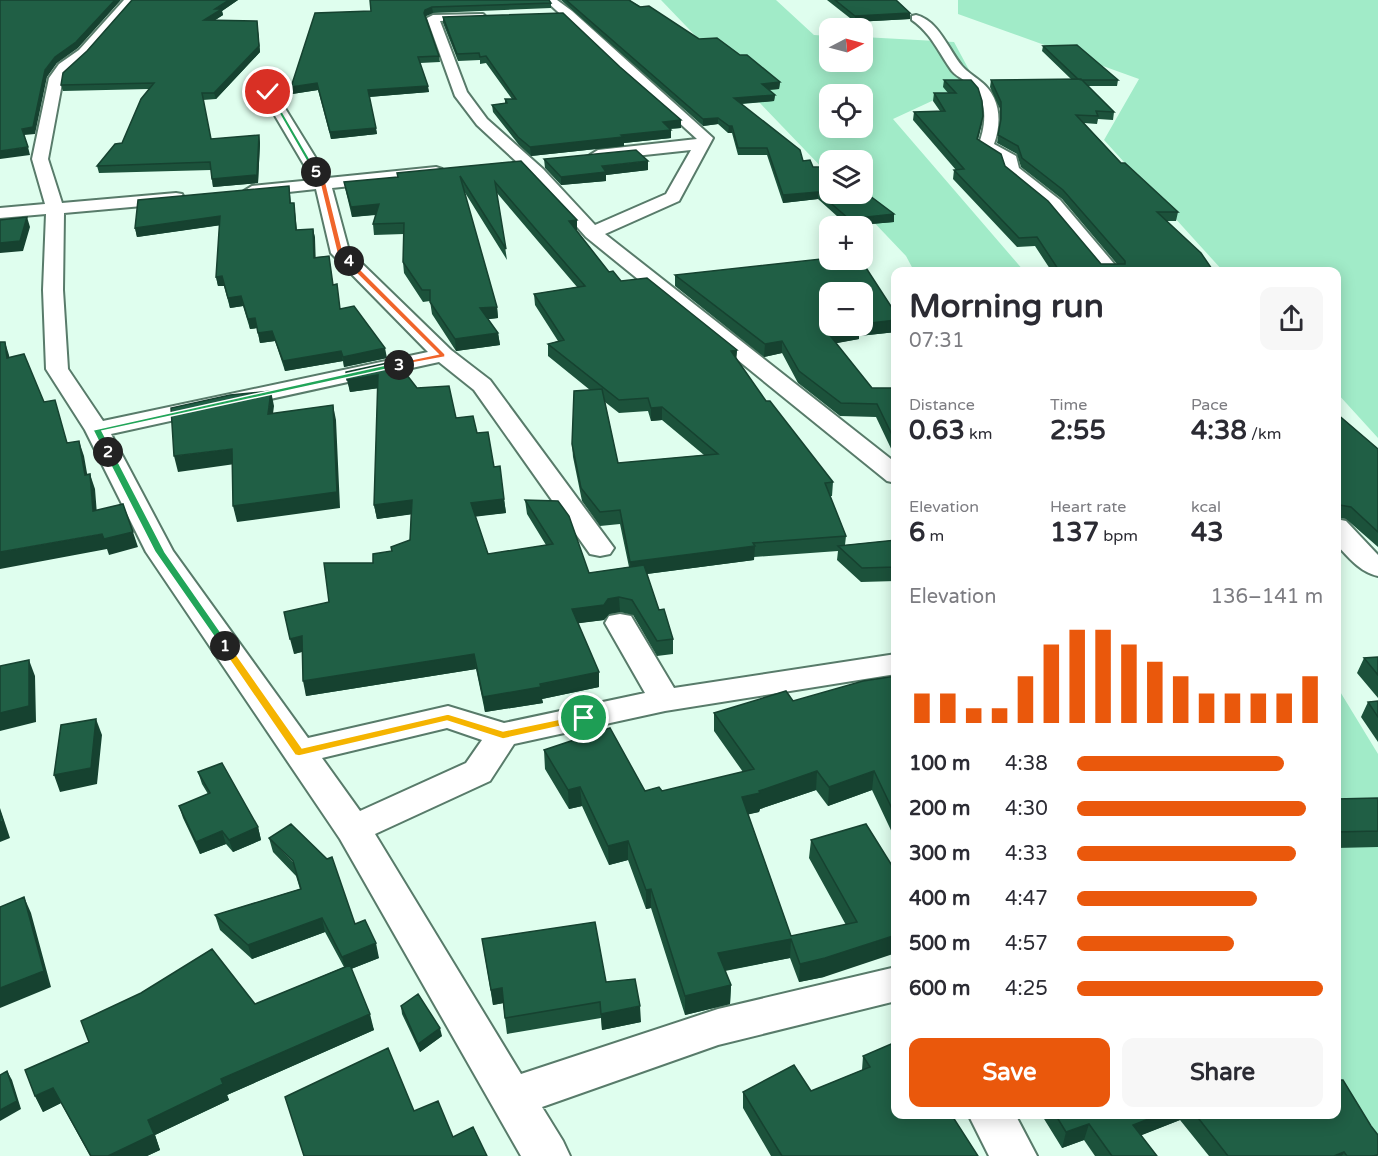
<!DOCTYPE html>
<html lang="en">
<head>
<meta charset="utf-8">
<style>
	:root { --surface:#fff; --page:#f7f7f7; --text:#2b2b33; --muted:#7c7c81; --accent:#ea580c }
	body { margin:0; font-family:"Varela Round",sans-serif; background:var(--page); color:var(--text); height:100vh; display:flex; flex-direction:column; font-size:22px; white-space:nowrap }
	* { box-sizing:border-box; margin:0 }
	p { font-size:20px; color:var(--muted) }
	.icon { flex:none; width:33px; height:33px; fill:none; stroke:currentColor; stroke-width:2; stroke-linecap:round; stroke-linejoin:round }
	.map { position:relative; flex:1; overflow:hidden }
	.sheet { position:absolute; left:891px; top:267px; width:450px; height:852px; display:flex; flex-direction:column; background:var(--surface); border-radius:12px; box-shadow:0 3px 15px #0003 }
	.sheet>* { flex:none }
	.needle { width:39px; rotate:84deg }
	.tools { position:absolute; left:819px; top:18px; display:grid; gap:12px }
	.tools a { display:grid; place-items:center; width:54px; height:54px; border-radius:12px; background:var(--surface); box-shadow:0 3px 15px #0003; font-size:30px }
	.pin { position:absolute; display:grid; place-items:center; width:51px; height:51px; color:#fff; margin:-26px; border:3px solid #fff; border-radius:50%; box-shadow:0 2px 6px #0007 }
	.km { position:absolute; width:30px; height:30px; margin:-15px; border-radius:50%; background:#222; color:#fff; font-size:16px; line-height:30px; text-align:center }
	.round { display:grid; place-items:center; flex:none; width:63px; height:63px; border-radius:12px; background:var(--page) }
	.summary { display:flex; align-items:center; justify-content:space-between; height:102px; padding:0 18px }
	h1 { font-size:33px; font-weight:800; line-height:45px }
	.stats { display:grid; grid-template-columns:repeat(3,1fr); gap:9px; height:102px; padding:6px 18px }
	.stats div { display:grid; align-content:center }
	.stats b { font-size:26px; font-weight:800 }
	.stats small { font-size:16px; font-weight:400 }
	.stats p { font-size:16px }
	.chart { height:168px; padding:12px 18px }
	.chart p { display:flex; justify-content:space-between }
	.chart svg { width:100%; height:108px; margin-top:6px; stroke:var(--accent); stroke-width:6 }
	.action { display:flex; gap:12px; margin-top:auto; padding:12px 18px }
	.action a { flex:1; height:69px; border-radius:12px; background:var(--accent); color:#fff; font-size:24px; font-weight:800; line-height:69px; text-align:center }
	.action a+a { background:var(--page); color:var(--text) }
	ul { padding:0 18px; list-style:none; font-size:20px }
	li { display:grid; grid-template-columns:96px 72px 1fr; align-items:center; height:45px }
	li i { height:15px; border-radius:8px; background:var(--accent) }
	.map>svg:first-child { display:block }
	.green { fill:#a1ebc8; fill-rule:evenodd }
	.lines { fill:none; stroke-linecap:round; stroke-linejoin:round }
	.minor-casing { stroke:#587b6a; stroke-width:4 }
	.minor { fill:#fff; fill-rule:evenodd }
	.wall { fill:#1c523b; fill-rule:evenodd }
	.shaded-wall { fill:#164230 }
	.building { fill:#205f45; stroke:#164230; stroke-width:1.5 }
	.split-1 { fill:#f5b400; stroke:#fff; stroke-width:1.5 }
	.split-2 { fill:#22a559; stroke:#fff; stroke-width:1.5 }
	.split-3 { fill:#22a559; stroke:#fff; stroke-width:1.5 }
	.split-4 { fill:#f0652b; stroke:#fff; stroke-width:1.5 }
	.split-5 { fill:#f0652b; stroke:#fff; stroke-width:1.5 }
	.split-6 { fill:#22a559; stroke:#fff; stroke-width:1.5 }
	.split-7 { fill:#f5b400; stroke:#fff; stroke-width:1.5 }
</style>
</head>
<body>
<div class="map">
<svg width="1378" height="1156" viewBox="0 0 1378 1156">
	<rect width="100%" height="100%" fill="#dffeee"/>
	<path class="green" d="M661,0H776L814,35L829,36L830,62H862L863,37L954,42L975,81L893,119L1024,271H914L906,256L847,194H862V160H830L829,175ZM830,94H862V128H830Z
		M958,0H1378V438L1337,393L1336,272L1223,271L1104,140L1139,79L958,14Z
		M1336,685L1378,754V1156L1337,1104Z"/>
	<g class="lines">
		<defs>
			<path id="minor" d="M124,0H135L87,56L69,70L63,78L48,159L62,203L176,193L182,194L184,198L182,202L176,203L64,213L63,290L68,369L103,421L428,352L331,253L316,189L252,196L244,191L252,186L313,180L261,92L268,88L275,92L328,178L436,167L442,169L444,172L442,175L436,177L332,188L349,251L451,350L490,380L614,548L610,554L600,556L590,554L474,390L439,362L111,434L173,551L308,738L448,706L504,723L645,693L605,623L609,616L620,614L631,616L674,688L896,654V674L665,711L514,744L490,781L375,834L521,1074L718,1009L896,967V1001L718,1045L542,1107L563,1141L570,1156H521L340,839L146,552L85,430L46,369L43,290L46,214L0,218V208L45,204L32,159L49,78L59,64L79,50ZM447,728L482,740L466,763L360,811L322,758Z
				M545,0H557L572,11L713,138L679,201L605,234L896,463V483L887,481L586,237L531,175L477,125L455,96L427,18L433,15L483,14L485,16L479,19L440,21L467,92L487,119L543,169L595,225L666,194L691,150L598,160L590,155L598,150L697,139Z
				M916,15C939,21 948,49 962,66C973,78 987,82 994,98C1001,113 999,130 994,144L1016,156L1019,168L1060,200L1121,272H1101L1048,208L1005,173L1002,161L981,149L978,146C985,129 989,103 974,88C968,81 958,78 952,71C939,53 931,33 912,20V16Z
				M1336,519L1346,521L1378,555V576C1360,572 1349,558 1336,544Z
				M968,1114H1015L1037,1156H989Z"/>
		</defs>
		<use href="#minor" class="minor-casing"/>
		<use href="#minor" class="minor"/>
	</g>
	<path class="wall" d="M132,0H238L222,11L223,15L214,21H257L260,52L216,99L203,100L211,139L259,135L260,143L258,183L213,187L211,170L99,173L97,166L122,143L149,89L63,91L61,85L87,51Z
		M370,0L551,3V8L433,13L426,16L439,56L440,62L420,63L429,92L369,97L377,134L331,139L318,90L292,94L371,11Z
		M561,0H629L699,39L780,82L779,89L769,90L775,95L774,101L742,104L803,161L813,167L894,214V222L848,226L818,199L783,203L767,155H738L732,133H728L718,124L703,126Z
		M827,0H896L910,19L855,22Z
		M443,17L620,67L681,120V128L670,129L671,138L624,143V146L531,156L519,145L493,112L492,105L505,103V99H512L486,63L480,64V60L458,61L443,23Z
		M1043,46L1118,80L1117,86H1088L1114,112L1113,120L1098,119L1097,124L1084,123L1121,163L1178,212L1176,221H1167L1214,272H1052L1035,246L1017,247L953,179L954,170H956L913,120L914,112L940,111L933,101L934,93H948L943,87L944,80H971L982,124L978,140L1101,264H1117L1062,199L1021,167L1017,154L997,143L1000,125V109L990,87L991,80L1071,79L1042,51Z
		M544,159L648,170L606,175V181L561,185L545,168Z
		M521,161L577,220V231L609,272L621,281L737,350L736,358L766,401L833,482L832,496H830L846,536L845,545L896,540V581L861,582L837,560L838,551L754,557V560L647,574L659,610L673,639V654L657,656L633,615L620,612L609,614L604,620L578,623L599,687L542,699L543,703L485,712L476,669L306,696L302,652L294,654L329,602L373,563L410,540L411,514L377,519L374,505L378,388L350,392L346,372L417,388L477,433L494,467L504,499L506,513L475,516L488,554L546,545L527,514L525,500L589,573L629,567L620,524L600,526L582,501L573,457L572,444L590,390L548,356V344L558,341L535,305L534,294L577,287L497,193L507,260L464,191L497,307L498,318L488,319L498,333L500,345L456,351L432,314L430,301L423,302L404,273L403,262L404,234L374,235L373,224L376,215L352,217L346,192L344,182L397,177V173ZM605,402L619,413L648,411L651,421L662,420L704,455L618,463Z
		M289,186L291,203H294L297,230L313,229L315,238V257L329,256L333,285L340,309L387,358L344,367L343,361L285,371L275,341L260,343L257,328L250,329L243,306L230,308L224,286H218L216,277L220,225L137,237L135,228Z
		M675,275L896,314V332L859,336V339L836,343L872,388H896V459L876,417L840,416L798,383L782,353L764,357L675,286Z
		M1336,413L1378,449V547L1346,519L1336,517Z
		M1378,657V698L1357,673L1364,658Z
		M896,676V841L872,790L828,806L816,790L760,809L759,812L748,814L791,936L846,925L809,858L811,840L896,872L824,977L799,982L790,958L725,971L731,985L730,1004L685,1015L651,908L646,909L628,860L609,865L582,806L569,809L545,769L544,750L645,791H662L743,772L714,731V713L793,701Z
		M1378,701V742L1361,717L1368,702Z
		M198,772L258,827L261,840L233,852L226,844L200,854L183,818L179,806L208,794L202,784Z
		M1378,798V847L1336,848V799Z
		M269,838L355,924L379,958L351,969L374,1030L227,1095L229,1100L155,1135L160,1150L147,1156H90L61,1103L43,1112L35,1096L344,967L325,932L252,959L220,930L215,915L300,889L296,876L273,852Z
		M482,939L606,982L641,1022L602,1030L601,1018L507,1034L503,1003L493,1005Z
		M401,1006L442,1036L420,1052L402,1014Z
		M863,1056L978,1156H771L743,1108V1092L811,1091L862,1070Z
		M1041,1114H1336L1378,1156H1209L1180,1120L1141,1135L1157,1156H1095L1084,1140L1062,1148Z"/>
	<path class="shaded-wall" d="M115,0H121L78,48L57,63L47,77L35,134L24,135L22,129L45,70L55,57Z
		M229,0H238L222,11L223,15L205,26L204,20L215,9Z
		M432,7L433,13L426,16L425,19L424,13L425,10Z
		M910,13V19L855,22V16Z
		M257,21L260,52L216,99L214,93Z
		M780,82L779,89L762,90V84Z
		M317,83L318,90L292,94L291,87Z
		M428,86L429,92L368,97V90Z
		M775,95L774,101L734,104V98Z
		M718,118V124L703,126V119Z
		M681,120V128L663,129V122Z
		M729,126H732V133H728Z
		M376,128L377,134L331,139L330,132Z
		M671,130V138L624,143V146L531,156L530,147L621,135Z
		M259,135L260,143L258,183L213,187L212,179Z
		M28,147L30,155L0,159V151Z
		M648,161V170L606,175V181L561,185V177L602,166Z
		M818,192V199L783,203V195Z
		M379,204L381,214L352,217L351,207Z
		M894,214V222L848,226L849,219Z
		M220,216L222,225L137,237L135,228Z
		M27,217L30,227L23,251L0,253V243Z
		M577,220V231L570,232L569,221Z
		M313,229L315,238L316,267L314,258Z
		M222,276L224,286H218L216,277Z
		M241,296L243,306L230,308L228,298Z
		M497,307L498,318L481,320L480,308Z
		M255,318L257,328L250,329L248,319Z
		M896,320V332L859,336V339L827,345L828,333L857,326H862V324Z
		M272,331L275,341L260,343L258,333Z
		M498,333L500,345L456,351L455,339Z
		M782,341V353L764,357L765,344Z
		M5,342L9,355L11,372L7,358Z
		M385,348L387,358L344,367L343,357Z
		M737,350L736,362L731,351Z
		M341,351L343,361L285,371L283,361Z
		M378,375L380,388L350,392L347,380Z
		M271,391L274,406L271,429L268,414Z
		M333,405L336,420L340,508L237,522L233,506Z
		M662,407V420L651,421V408Z
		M79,441L84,456L90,490L85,475Z
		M232,449L235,464L178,472L174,456Z
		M90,474L95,489L98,527L93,511Z
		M504,499L506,513L473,517L471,503Z
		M412,500L414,514L377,519L374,505Z
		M133,532L138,547L109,555L107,549L0,569V552L102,534Z
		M755,546L754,560L631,576L630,562Z
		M619,597L620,612L609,614L604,620L573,624L572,609L608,599Z
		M302,636L305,651L294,654L290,639Z
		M474,654L476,669L306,696L303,681Z
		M29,660L35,676L36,722L0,731V713Z
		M599,672V687L542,699L543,703L485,712L483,697Z
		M96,719L102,735L97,784L60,792L54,775Z
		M817,771L816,790L760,809L759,812L742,816V797Z
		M874,771L872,790L828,806L829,787Z
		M580,787L582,806L569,809L568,790Z
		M0,808L10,838L0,842Z
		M258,827L261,840L233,852L229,840Z
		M222,831L226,844L200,854L196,842Z
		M628,841V860L609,865L608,846Z
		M651,889V908L646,909V890Z
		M24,897L31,913L51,987L0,1008V988Z
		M322,918L325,932L252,959L248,945Z
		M896,935V953L824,977L799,982L800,964Z
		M791,939L790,958L717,972L718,953Z
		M376,943L379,958L346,971L342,957Z
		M731,985L730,1004L685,1015V996Z
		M502,988L504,1003L493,1005L491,990Z
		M640,1006L641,1022L602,1030L601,1014Z
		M370,1014L374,1030L227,1095L221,1079Z
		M440,1028L442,1036L420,1052L418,1044Z
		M7,1071L12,1080L21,1109L0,1121V1110Z
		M223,1084L229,1100L155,1135L160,1150L147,1156H108L148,1120Z
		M53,1088L61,1103L43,1112L35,1096Z
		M1161,1114H1183L1180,1120L1127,1141L1133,1125Z
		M1089,1124L1084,1140L1062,1148L1066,1132Z
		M1344,1152L1342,1156H1334Z"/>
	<path class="building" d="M0,0H115L76,42L55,57L45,70L33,127L22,129L28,147L0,151Z
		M132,0H229L215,9H222L204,20L257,21L259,46L214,93H202L211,139L259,135L257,175L212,179L210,162L97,166L115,144L122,143L141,99L154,83L61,85L63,73L87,51Z
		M370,0H549L551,3L432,7L425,10L424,13L439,56L418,57L428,86L368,90L376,128L330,132L317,83L291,87L315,13L371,11Z
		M566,0H629L640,7L649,6L699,39L717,38L740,55H747L780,82L762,84L775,95L734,98L800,150L803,161L810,160L813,167H830V194H862V190L894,214L849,219L818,192L783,195L767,148H738L732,126H729L718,118L703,119Z
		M835,0H896L910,13L855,16Z
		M563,13L620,67L681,120L663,122L671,130L621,135L623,137L530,147L518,137L492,105L507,103L505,99H516L486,56L480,57L479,53L457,54L443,17Z
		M1077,45L1118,80H1082L1078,79L1043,46Z
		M1081,79L1114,112L1096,111L1098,116L1076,115L1121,163H1125L1178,212H1157L1201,253L1214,272H1060L1037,237L1019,238L954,170L964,169L914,112L945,111L934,93H956L944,80H971L978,88L982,101L983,116L977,139L1001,154L1005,166L1048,201L1101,264H1125V261L1063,190L1022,158L1018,146L998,135L1001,119V102L991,80Z
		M636,150L648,161L602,166L606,172L561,177L544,159Z
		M521,161L577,220L569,221L609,272L613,271L621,281L647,278L737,350L731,351L766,401H770L833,482L825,483L846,536L753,543L755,546L630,562L620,510L600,512L581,488L572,444L574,391L602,389L618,463L718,454L662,407L651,408L648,398L619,400L548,344L564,340L534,294L585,286L495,182L506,249L460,176L497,307L480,308L498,333L455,339L430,302V290H422L403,262L404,223L373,224L379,204L351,207L344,182L398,177L397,173Z
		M289,186L290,203H294L296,230L313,229L314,258L329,256L333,285L337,284L340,309L354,306L385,348L343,357L341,351L283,361L272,331L258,333L255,318L248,319L241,296L228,298L222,276L216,277L220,216L135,228L138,200Z
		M27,217L20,241L0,243V220Z
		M830,258V260H861L896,314V320L862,324V292H830V326H858L860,327L828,333L872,388H896V443L877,404L841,403L799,371L782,341L765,344L675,275Z
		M0,342H5L7,358L24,354L44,402L55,400L67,443L79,441L85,475L90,474L93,511L123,504L133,532L104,539L102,534L0,552Z
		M396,361L417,388L449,386L456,418L473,416L477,433L488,432L494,467L500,466L504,499L471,503L488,554L553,544L525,500L558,501L569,516L589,573L644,565L659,610L664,609L673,639L657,641L632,600L619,597L608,599L604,605L572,609L599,672L540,684L541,687L483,697L474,654L303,681L302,636L290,639L284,612L329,602L324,563H373V554L392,551L391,547L410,540L412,500L374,505L378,375L347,380L346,372Z
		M271,391L268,414L333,405L337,492L233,506L232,449L174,456L171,408L230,395Z
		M1336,413L1378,449V532L1351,507L1340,505L1338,509H1336Z
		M896,540V567L862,568L838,546Z
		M1378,657V675L1364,658Z
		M29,660V706L0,713V666Z
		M896,676V817L874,771L829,787L817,771L759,791L760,793L742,797L791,936L857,922L811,840L866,824L896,872V935L825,958L800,964L791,939L718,953L731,985L685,996L651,889L646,890L628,841L608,846L580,787L568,790L544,750L610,728L645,791L659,787L662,791L754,769L714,713L786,691L793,701L863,681Z
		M1378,701V717L1368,702Z
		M96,719L91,768L54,775L61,725Z
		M222,763L258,827L229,840L222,831L196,842L179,806L210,793L198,772Z
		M1378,798V831L1336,832V799Z
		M0,812L3,821L0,822Z
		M291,824L327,859L332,857L355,924L365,920L376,943L342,957L322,918L248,945L215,915L301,889L293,861L269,838Z
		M24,897L44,971L0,988V907Z
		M595,922L606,982L635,979L640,1006L601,1014L600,1002L505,1018L502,988L491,990L482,939Z
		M212,949L255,1004L350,965L370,1014L221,1079L223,1084L148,1120L154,1134L108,1156H91L53,1088L35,1096L25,1070L89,1042L81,1021L141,993Z
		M418,994L440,1028L418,1044L401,1006Z
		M896,1042V1114H951L978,1156H782L743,1092L794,1065L811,1091L870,1067L863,1056Z
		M388,1048L414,1111L438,1101L453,1137L473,1127L487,1156H304L285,1097Z
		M7,1071L17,1101L0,1110V1075Z
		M1336,1080H1343L1371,1126L1378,1135V1155L1372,1156H1347L1344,1152L1334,1156H1228L1195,1114H1336Z
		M1055,1114H1161L1133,1125L1157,1156H1112L1089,1124L1066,1132Z"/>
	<path class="split-1" d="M225,643L229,644L302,748L448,714L503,731L584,714L590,718L584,721L503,739L447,721L299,756L295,755L220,646Z"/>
	<path class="split-2" d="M108,449L113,452L165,552L229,644V648H222L155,552L104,452Z"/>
	<path class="split-3" d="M399,362L401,363V366L102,431L113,452L108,454L104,452L93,430Z"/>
	<path class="split-4" d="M346,260H351L445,354V357L396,366V363L438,354L346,263Z"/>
	<path class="split-5" d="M314,171H318L326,183L343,252L351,263H346L337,253L320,183Z"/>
	<path class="split-6" d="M277,105L279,106L318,173L313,172L275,106Z"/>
	<path class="split-7" d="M268,91L271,92L279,107L275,106L266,92Z"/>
</svg>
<div class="tools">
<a><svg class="needle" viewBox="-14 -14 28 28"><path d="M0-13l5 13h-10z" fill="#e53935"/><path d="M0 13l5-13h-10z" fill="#7c7c81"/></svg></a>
<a><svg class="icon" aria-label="locate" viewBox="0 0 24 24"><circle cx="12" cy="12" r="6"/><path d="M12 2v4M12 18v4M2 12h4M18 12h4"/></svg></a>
<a><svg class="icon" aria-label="layers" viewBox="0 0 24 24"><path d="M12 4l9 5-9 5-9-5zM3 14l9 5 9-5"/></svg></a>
<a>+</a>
<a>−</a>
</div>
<div class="pin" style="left:584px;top:718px;background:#1e9e55"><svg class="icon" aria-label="arrive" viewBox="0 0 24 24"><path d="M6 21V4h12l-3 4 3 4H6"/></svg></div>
<div class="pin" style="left:268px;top:92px;background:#d93025"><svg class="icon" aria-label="check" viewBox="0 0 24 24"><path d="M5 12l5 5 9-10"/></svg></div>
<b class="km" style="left:225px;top:646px">1</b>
<b class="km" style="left:108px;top:452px">2</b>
<b class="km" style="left:399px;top:365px">3</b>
<b class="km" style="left:349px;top:261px">4</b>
<b class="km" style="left:316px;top:172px">5</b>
<section class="sheet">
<div class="summary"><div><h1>Morning run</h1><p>07:31</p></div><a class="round"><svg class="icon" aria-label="share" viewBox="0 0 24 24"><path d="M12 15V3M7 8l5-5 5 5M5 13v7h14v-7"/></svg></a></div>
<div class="stats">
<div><p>Distance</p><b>0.63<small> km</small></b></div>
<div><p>Time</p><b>2:55</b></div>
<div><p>Pace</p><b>4:38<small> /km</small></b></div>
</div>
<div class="stats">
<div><p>Elevation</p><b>6<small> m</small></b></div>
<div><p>Heart rate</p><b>137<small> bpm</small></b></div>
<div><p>kcal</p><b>43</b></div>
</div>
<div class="chart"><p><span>Elevation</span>136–141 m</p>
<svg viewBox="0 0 160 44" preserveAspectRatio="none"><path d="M5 44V32M15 44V32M25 44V38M35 44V38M45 44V25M55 44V12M65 44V6M75 44V6M85 44V12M95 44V19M105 44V25M115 44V32M125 44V32M135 44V32M145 44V32M155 44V25"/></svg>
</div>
<ul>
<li><b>100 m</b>4:38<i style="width:84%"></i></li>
<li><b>200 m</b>4:30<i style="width:93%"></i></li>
<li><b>300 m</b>4:33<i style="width:89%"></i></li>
<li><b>400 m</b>4:47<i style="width:73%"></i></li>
<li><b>500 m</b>4:57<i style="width:64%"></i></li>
<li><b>600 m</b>4:25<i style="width:100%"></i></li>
</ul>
<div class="action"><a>Save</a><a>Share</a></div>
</section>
</div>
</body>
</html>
